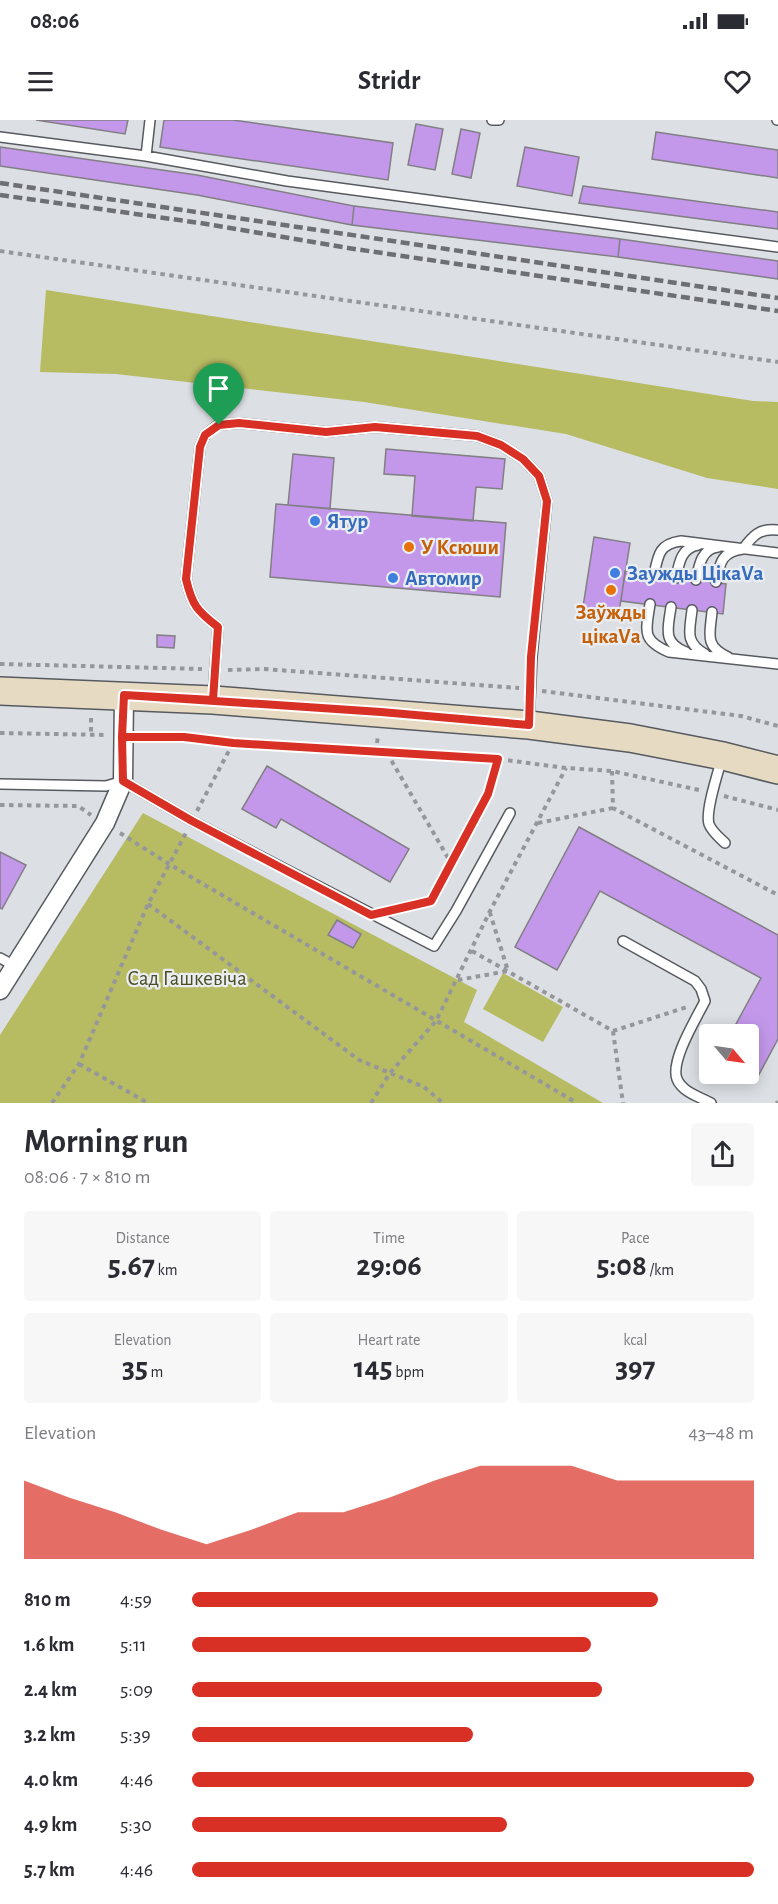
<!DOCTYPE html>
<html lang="en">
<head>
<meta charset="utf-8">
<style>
	:root { --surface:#fff; --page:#f7f7f7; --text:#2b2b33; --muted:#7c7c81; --accent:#d93025 }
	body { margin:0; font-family:"Alegreya Sans",sans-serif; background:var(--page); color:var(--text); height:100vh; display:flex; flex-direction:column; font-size:22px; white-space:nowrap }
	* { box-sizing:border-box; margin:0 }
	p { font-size:20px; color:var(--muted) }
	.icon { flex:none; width:33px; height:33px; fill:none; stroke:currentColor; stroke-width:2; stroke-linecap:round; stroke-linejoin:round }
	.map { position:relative; height:983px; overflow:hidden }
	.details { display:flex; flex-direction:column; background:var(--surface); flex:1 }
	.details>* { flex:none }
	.needle { width:39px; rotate:119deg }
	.buttons { position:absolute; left:699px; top:904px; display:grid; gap:12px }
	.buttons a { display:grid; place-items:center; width:60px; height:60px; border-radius:6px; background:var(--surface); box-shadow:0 3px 15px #0003; font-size:30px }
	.pin { position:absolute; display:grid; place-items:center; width:51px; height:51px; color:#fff; margin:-62px -26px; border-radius:50% 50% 50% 0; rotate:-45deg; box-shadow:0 0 6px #0007 }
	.pin .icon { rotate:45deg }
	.round { display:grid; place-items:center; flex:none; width:63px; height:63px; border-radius:6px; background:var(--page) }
	.headline { display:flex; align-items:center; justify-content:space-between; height:102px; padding:0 24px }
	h1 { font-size:33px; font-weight:600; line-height:45px }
	.figures { display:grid; grid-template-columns:repeat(3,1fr); gap:9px; height:102px; padding:6px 24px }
	.figures div { display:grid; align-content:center; border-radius:6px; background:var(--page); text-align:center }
	.figures b { font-size:30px; font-weight:600 }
	.figures small { font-size:16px; font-weight:400 }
	.figures p { font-size:16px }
	.chart { height:168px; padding:12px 24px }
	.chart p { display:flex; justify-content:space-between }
	.chart svg { width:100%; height:108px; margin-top:6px; fill:var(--accent); opacity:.7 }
	ul { padding:0 24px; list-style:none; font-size:20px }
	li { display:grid; grid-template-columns:96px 72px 1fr; align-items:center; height:45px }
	li i { height:15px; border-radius:8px; background:var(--accent) }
	.status { display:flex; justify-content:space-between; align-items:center; height:42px; padding:0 30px; background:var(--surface); direction:ltr }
	.status svg { height:16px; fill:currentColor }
	header { display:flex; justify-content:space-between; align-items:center; height:78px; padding:0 24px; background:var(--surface); font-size:27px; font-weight:600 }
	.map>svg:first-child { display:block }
	.green { fill:#b7bb62 }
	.building { fill:#c398eb; stroke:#817f83; stroke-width:1.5 }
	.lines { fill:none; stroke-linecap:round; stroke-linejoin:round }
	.lane-casing { stroke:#575a5e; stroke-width:12 }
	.street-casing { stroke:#575a5e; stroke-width:21 }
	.secondary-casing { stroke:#575a5e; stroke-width:30 }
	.path { stroke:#95979a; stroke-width:4; stroke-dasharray:4.5 4.5; stroke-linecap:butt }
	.lane { stroke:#fff; stroke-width:9 }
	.street { stroke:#fff; stroke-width:18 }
	.secondary { stroke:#e6dac3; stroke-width:27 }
	.rail { stroke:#6e6f72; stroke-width:4.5; stroke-dasharray:9 4.5; stroke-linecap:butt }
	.route-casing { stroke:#fff; stroke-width:12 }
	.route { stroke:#d93025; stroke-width:8 }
	.shop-dot { fill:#3f7fe0; stroke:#eaedf1; stroke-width:2 }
	.food-dot { fill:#e8710a; stroke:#eaedf1; stroke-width:2 }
	.labels { text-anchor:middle; stroke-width:4.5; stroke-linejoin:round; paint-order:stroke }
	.shop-label { font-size:21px; font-weight:bold; fill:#366cbe; stroke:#eaedf1; text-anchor:start }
	.food-label { font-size:21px; font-weight:bold; fill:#c56008; stroke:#eaedf1; text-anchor:start }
	.park-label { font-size:21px; fill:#4b4d23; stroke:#eaedf1 }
</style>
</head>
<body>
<div class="status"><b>08:06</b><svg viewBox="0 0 49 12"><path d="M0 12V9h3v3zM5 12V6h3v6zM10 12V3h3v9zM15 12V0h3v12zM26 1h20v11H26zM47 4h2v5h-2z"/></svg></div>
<header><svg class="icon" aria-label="menu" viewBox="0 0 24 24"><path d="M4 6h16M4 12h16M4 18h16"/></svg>Stridr<svg class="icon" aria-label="heart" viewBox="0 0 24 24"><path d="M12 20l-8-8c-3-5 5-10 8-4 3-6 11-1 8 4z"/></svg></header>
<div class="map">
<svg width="778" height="983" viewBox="0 0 778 983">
	<rect width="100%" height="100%" fill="#dcdfe4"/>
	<path class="green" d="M46,170L753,281L778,282V369L707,358L566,314L364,282L116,254L40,252Z
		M143,693L477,870L464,902L603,983H0V915Z
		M503,853L563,887L543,922L483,889Z"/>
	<path class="building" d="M36,0H128L125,14Z
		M164,0H233L393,23L388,60L160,27Z
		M416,4L443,9L435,50L408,45Z
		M461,9L480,13L471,58L452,54Z
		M656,12L778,30V58L652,39Z
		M0,27L197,55L354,86L352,105L197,75L0,46Z
		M525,27L579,37L572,76L517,66Z
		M583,66L778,92V109L579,83Z
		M354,86L620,119L618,137L352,105Z
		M620,119L778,141V159L618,137Z
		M386,329L505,339L502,369L476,367L473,401L412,396L415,356L384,354Z
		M293,334L334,338L330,389L288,385Z
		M276,384L506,403L500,477L270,457Z
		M594,417L630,423L618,498L582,493Z
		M625,451L726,464L723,494L621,481Z
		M157,515L175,516L174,528L157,527Z
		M267,646L409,729L390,762L281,699L276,708L242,689Z
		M579,707L778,815V919L756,960L746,954H748V915H730L761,858L600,771L557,850L515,827Z
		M0,732L26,745L2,789L0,788Z
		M337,800L361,814L353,828L328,815Z"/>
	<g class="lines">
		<defs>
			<path id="lane" d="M492,0H499
				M777,0H778
				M0,17L146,36L287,61L778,127
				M146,36L150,0
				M654,455C658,435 659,424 681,421L778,433
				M676,458C679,443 681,428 698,425
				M696,460C699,446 701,429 718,427
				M716,462C720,443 721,432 743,429C753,415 760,408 778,410
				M650,484C646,511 641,520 669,532L778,544
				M671,487C668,508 662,523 686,532
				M692,490C690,510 684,522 705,534
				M712,492C710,514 704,526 728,537
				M213,577L218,507C197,491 192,485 186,459L200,327L205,315L218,305L239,303L326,312L375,307L477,316L501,325L523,339L539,356L547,381L532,537L529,603
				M722,638C718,653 705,691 709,704C712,712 719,717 725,723
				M0,664L106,666L123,661L192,701L434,826L456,791L510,693
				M623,821L695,861L701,869L705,881C696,899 670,941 677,959C682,972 700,977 711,983
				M0,838L15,846"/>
			<path id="street" d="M0,870L105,703L123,661L124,575"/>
			<path id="secondary" d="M0,571L213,580L529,605L630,618L723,636L778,650"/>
		</defs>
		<use href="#lane" class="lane-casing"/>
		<use href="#street" class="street-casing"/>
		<use href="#secondary" class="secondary-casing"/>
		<path class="path" d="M0,131L778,242
			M0,544L202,549
			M228,550L264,549L519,568
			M542,571L741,596L778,606
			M91,598V615
			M0,613L106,615
			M140,617H184L233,623L498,639L566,648L612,651L699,670
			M376,632L378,615
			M387,633L451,743
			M612,651L613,688L778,775
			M724,676L778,690
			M0,685L78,686L91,695
			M197,691L233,623
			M538,703L613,688
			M120,713L169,744L577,983
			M148,784L359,940L424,967L443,983
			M392,790L431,781L488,674L498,639
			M472,831L613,911L687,887
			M458,860L508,851L490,793
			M613,911L623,983
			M79,944L148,983
			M52,983L79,944L148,784L187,711
			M371,983L390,953L436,901L490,791L566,648
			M776,983L778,982"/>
		<use href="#lane" class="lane"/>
		<use href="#street" class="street"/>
		<use href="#secondary" class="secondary"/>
		<path class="rail" d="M0,63L778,178
			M0,75L200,103L348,128L778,191"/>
	</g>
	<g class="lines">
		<defs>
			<path id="route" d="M219,305L205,315L200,327L186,459C192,485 197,491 218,507L213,580L124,575L122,617L123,661L192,701L371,795L431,781L488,674L498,639L233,623L184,617H122L124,575L381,592L529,605L531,537L547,381L539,356L523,339L501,325L477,316L375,307L326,312L239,303L219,305"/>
		</defs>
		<use href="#route" class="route-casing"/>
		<use href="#route" class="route"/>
	</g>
	<g class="shop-dot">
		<circle cx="315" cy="401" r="6"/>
		<circle cx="615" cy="453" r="6"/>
		<circle cx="393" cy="458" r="6"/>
	</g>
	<g class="food-dot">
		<circle cx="409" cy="427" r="6"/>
		<circle cx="611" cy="470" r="6"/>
	</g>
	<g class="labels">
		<g class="shop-label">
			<text x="327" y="408">Ятур</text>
			<text x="627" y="460">Заужды ЦікаVа</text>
			<text x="405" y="465">Автомир</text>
		</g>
		<g class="food-label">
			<text x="421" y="434">У Ксюши</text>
			<text x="611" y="499" text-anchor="middle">Заўжды<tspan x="611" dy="24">цікаVа</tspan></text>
		</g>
		<g class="park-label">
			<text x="187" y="865">Сад Гашкевіча</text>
		</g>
	</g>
</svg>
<div class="buttons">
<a><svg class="needle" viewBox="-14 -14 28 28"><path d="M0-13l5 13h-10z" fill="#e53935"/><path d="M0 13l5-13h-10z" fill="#7c7c81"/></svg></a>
</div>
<div class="pin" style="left:219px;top:305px;background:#1e9e55"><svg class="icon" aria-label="arrive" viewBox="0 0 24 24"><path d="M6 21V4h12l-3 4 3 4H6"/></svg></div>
</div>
<section class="details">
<div class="headline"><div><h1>Morning run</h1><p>08:06 · 7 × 810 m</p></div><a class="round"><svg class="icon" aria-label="share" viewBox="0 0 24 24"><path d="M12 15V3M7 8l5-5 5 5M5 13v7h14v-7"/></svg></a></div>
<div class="figures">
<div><p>Distance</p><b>5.67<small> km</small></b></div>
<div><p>Time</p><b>29:06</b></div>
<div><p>Pace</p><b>5:08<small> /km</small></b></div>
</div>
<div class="figures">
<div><p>Elevation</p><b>35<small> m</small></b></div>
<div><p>Heart rate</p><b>145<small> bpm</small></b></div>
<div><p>kcal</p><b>397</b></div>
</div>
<div class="chart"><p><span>Elevation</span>43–48 m</p>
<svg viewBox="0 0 160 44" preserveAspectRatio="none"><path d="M0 44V12L10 19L20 25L30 32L40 38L50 32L60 25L70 25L80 19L90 12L100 6L110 6L120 6L130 12L140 12L150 12L160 12V44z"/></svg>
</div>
<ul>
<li><b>810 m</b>4:59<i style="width:83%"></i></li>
<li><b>1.6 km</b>5:11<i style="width:71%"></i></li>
<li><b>2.4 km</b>5:09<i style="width:73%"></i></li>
<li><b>3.2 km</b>5:39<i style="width:50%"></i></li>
<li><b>4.0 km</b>4:46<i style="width:100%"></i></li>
<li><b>4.9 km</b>5:30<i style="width:56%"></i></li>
<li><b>5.7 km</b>4:46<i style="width:100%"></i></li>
</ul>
</section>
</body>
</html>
